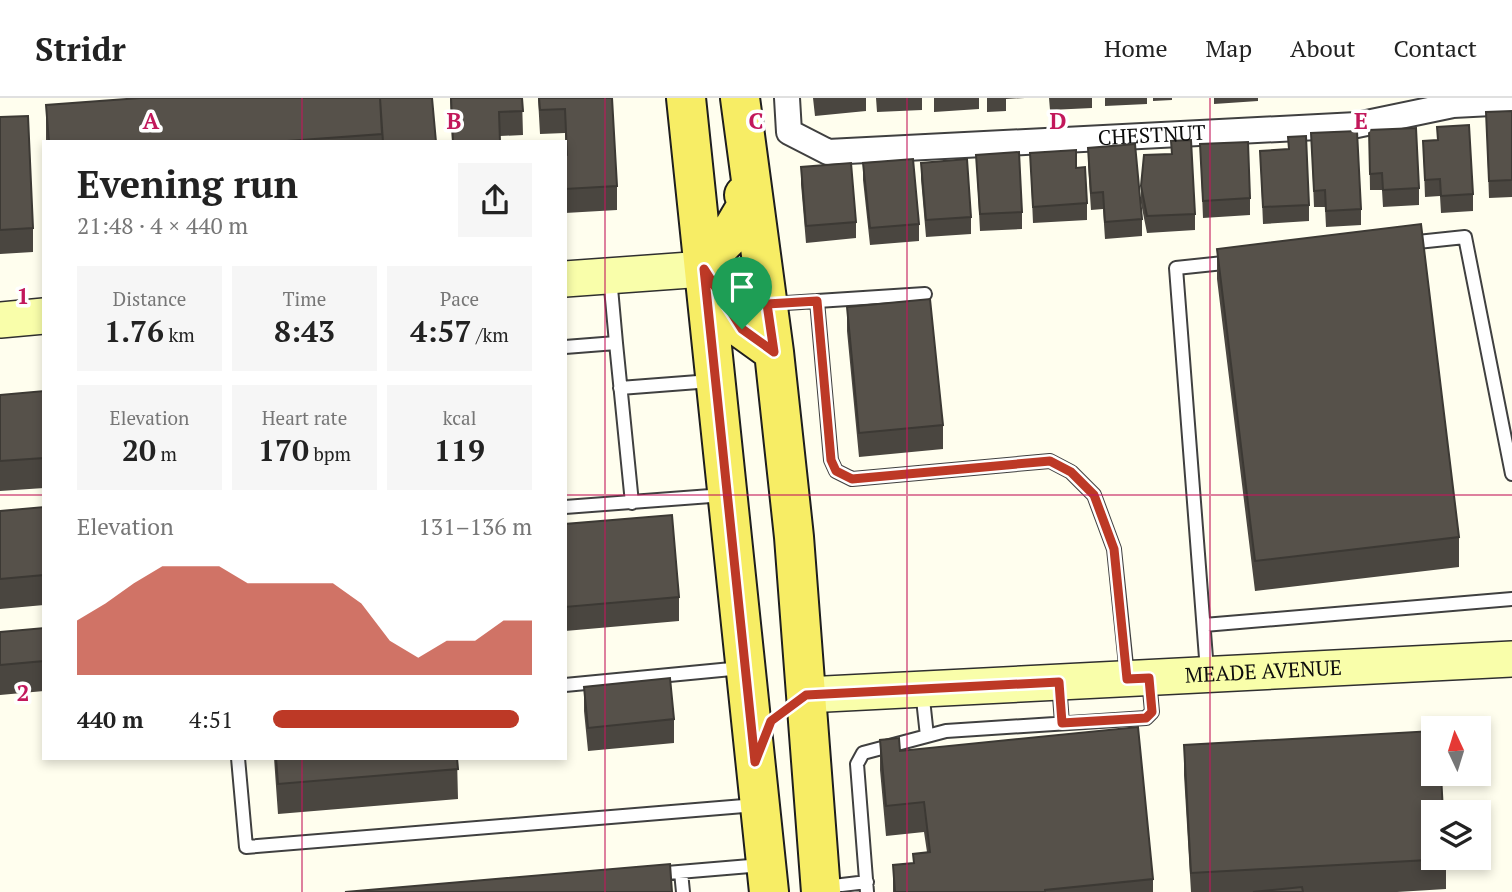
<!DOCTYPE html>
<html lang="en">
<head>
<meta charset="utf-8">
<style>
	:root { --surface:#fff; --page:#f6f6f6; --text:#222; --muted:#767676; --line:#e0e0e0; --accent:#bd3926 }
	body { margin:0; font-family:"PT Serif",serif; background:var(--page); color:var(--text); height:100vh; display:flex; flex-direction:column; font-size:26px; white-space:nowrap }
	* { box-sizing:border-box; margin:0 }
	p { font-size:23px; color:var(--muted) }
	.icon { flex:none; width:38px; height:38px; fill:none; stroke:currentColor; stroke-width:2; stroke-linecap:round; stroke-linejoin:round }
	.map { position:relative; flex:1; overflow:hidden }
	.details { position:absolute; left:42px; top:42px; width:525px; height:620px; display:flex; flex-direction:column; background:var(--surface); border-radius:0px; box-shadow:0 4px 10px #0003 }
	.details>* { flex:none }
	.needle { width:46px; rotate:356deg }
	.fabs { position:absolute; left:1421px; top:618px; display:grid; gap:14px }
	.fabs a { display:grid; place-items:center; width:70px; height:70px; border-radius:0px; background:var(--surface); box-shadow:0 4px 10px #0003; font-size:35px }
	.pin { position:absolute; display:grid; place-items:center; width:60px; height:60px; color:#fff; margin:-72px -30px; border-radius:50% 50% 50% 0; rotate:-45deg; box-shadow:0 0 7px #0007 }
	.pin .icon { rotate:45deg }
	.round { display:grid; place-items:center; flex:none; width:74px; height:74px; border-radius:0px; background:var(--page) }
	.head { display:flex; align-items:center; justify-content:space-between; height:119px; padding:0 35px }
	h1 { font-size:38px; font-weight:600; line-height:52px }
	.stats { display:grid; grid-template-columns:repeat(3,1fr); gap:10px; height:119px; padding:7px 35px }
	.stats div { display:grid; align-content:center; border-radius:0px; background:var(--page); text-align:center }
	.stats b { font-size:30px; font-weight:600 }
	.stats small { font-size:19px; font-weight:400 }
	.stats p { font-size:19px }
	.chart { height:196px; padding:14px 35px }
	.chart p { display:flex; justify-content:space-between }
	.chart svg { width:100%; height:126px; margin-top:7px; fill:var(--accent); opacity:.7 }
	ul { padding:0 35px; list-style:none; font-size:23px }
	li { display:grid; grid-template-columns:112px 84px 1fr; align-items:center; height:52px }
	li i { height:18px; border-radius:9px; background:var(--accent) }
	header { display:flex; align-items:center; gap:42px; box-sizing:border-box; height:98px; padding:0 35px; background:var(--surface); border-bottom:2px solid var(--line) }
	header strong { font-size:33px }
	nav { display:flex; gap:38px; margin-inline-start:auto; font-size:24px }
	.map>svg:first-child { display:block }
	.lines { fill:none; stroke-linecap:round; stroke-linejoin:round }
	.lane-casing { stroke:#404040; stroke-width:16 }
	.street-casing { stroke:#404040; stroke-width:28 }
	.secondary-casing { stroke:#2f2f2f; stroke-width:38 }
	.primary-casing { stroke:#1e1e1e; stroke-width:42 }
	.lane { stroke:#fff; stroke-width:12 }
	.street { stroke:#fff; stroke-width:24 }
	.secondary { stroke:#f9feaa; stroke-width:35 }
	.primary { stroke:#f7ed65; stroke-width:38 }
	.wall { fill:#4a4640 }
	.building { fill:#56514a; stroke:#3c3934; stroke-width:2 }
	.route-casing { stroke:#fff; stroke-width:14 }
	.route { stroke:#bd3926; stroke-width:9 }
	.grid { fill:none; stroke:#c2185b; stroke-width:2; stroke-opacity:0.55 }
	.labels { text-anchor:middle; stroke-width:7; stroke-linejoin:round; paint-order:stroke }
	.street-label { font-size:21px; fill:#0d0d0d; stroke:#fff }
	.grid-label { font-size:23px; text-anchor:middle; font-weight:bold; fill:#c2185b; stroke:#fff; stroke-width:7; stroke-linejoin:round; paint-order:stroke }
</style>
</head>
<body>
<header>
<strong>Stridr</strong>
<nav><a>Home</a><a>Map</a><a>About</a><a>Contact</a></nav>
</header>
<div class="map">
<svg width="1512" height="794" viewBox="0 0 1512 794">
	<rect width="100%" height="100%" fill="#fffeee"/>
	<g class="lines">
		<defs>
			<path id="lane" d="M1408,145L1465,139L1512,376
				M610,179L616,245
				M817,203L831,362L836,373L852,381L1050,363L1071,374L1094,397L1114,451L1127,577
				M771,206L925,196
				M565,249L616,245L632,405
				M620,290L711,283
				M565,409L724,397
				M1204,527L1512,501
				M1207,573L1176,170L1233,164
				M1059,585L1062,625
				M565,587L742,570
				M922,592L927,638
				M238,660L246,749L756,707
				M681,774L683,794
				M655,776L762,767
				M825,789L867,784
				M867,794L857,666L863,655L946,633L1146,620L1152,614L1149,581"/>
			<g id="street">
				<path id="s1" d="M787,0L789,34L828,54L1357,27L1453,7L1512,4"/>
			</g>
			<g id="secondary">
				<path d="M565,181L704,171"/>
				<path d="M0,222L44,218"/>
				<path id="s2" d="M806,597L1512,561"/>
			</g>
			<path id="primary" d="M686,0L769,794
				M740,0L774,254L794,439L821,794
				M744,97H753L727,141L713,155L704,171L742,231L774,254"/>
		</defs>
		<use href="#lane" class="lane-casing"/>
		<use href="#street" class="street-casing"/>
		<use href="#secondary" class="secondary-casing"/>
		<use href="#primary" class="primary-casing"/>
		<use href="#lane" class="lane"/>
		<use href="#street" class="street"/>
		<use href="#secondary" class="secondary"/>
		<use href="#primary" class="primary"/>
	</g>
	<path class="wall" d="M140,0L436,44H46V7Z
		M450,0H522L523,37L500,38V44H452Z
		M538,0H612L617,88V112L565,115L566,57L565,35L540,36Z
		M813,0H866V13L815,18Z
		M876,0H922V12L877,14Z
		M934,0H979V11L934,14Z
		M987,0H1025L1006,1V13L987,14Z
		M1049,0H1092V10L1050,12Z
		M1105,0H1147V6L1105,8Z
		M1153,0H1172V2L1153,3Z
		M1214,0H1258V3L1214,6Z
		M1512,13V99L1489,100L1486,14Z
		M0,19L33,130V154L0,156Z
		M1369,32L1419,90V107L1383,109L1382,92H1370Z
		M1311,35L1361,111V127L1326,129L1325,109H1314Z
		M1288,39L1309,107V123L1263,126L1260,53L1288,51Z
		M1171,43L1195,116V132L1147,135L1141,105V88L1171,56Z
		M1423,43L1473,96V113L1441,115L1440,98L1425,99Z
		M1200,46L1250,100V117L1203,120Z
		M1088,50L1142,121V138L1105,141L1103,111L1091,112L1088,67Z
		M1030,55L1076,70L1087,105V122L1033,125Z
		M976,57L1022,114V131L980,133Z
		M863,65L919,126V143L870,147L863,82Z
		M921,65L971,119V136L926,139L921,81Z
		M801,69L856,124V140L806,145L801,86Z
		M1217,151L1459,439V469L1255,493L1217,181Z
		M847,209L943,327V351L859,359L847,233Z
		M44,293V390L0,393V297Z
		M44,409V507L0,511V413Z
		M565,426L679,499V523L565,533Z
		M44,530V593L0,597V534Z
		M584,589L674,621V645L588,653L584,613Z
		M880,642L1153,781V794H893V767L913,765V756L927,754L924,734L886,738L880,672Z
		M1184,647L1446,760V791L1397,794H1191L1184,677Z
		M274,660H457L458,701L278,716Z"/>
	<path class="building" d="M140,0H380L382,36L274,44H49L46,7Z
		M380,0H432L436,44H383Z
		M451,0H522L523,13L499,14L500,44H453Z
		M539,0H612L617,88L565,91V58L567,57L565,11L540,12Z
		M1512,13V82L1489,83L1486,14Z
		M28,18L33,130L0,132V19Z
		M1469,27L1473,96L1441,98L1440,81L1425,82L1423,43L1438,42L1437,29Z
		M1416,30L1419,90L1383,92L1382,75L1370,76L1369,32Z
		M1357,33L1361,111L1326,113L1325,92L1314,93L1311,35Z
		M1306,38L1309,107L1263,109L1260,53L1289,51L1288,39Z
		M1191,42L1195,116L1147,118L1141,88L1144,57L1172,56L1171,43Z
		M1248,44L1250,100L1203,103L1200,46Z
		M1135,46L1142,121L1105,124L1103,94L1091,95L1088,50Z
		M1076,52V70L1085,69L1087,105L1033,109L1030,55Z
		M1019,54L1022,114L980,116L976,57Z
		M913,61L919,126L870,130L863,65Z
		M967,61L971,119L926,122L921,65Z
		M851,65L856,124L806,128L801,69Z
		M1421,126L1459,439L1255,463L1217,151Z
		M930,201L943,327L859,335L847,209Z
		M44,293V360L0,363V297Z
		M44,409V477L0,481V413Z
		M672,417L679,499L565,509V426Z
		M44,530V563L0,567V534Z
		M670,580L674,621L588,630L584,589Z
		M1138,629L1153,781L1045,792V794H895L893,767L914,765L913,756L930,754L924,704L886,708L880,642L899,640L900,653Z
		M1433,633V676H1441L1443,714H1433V760H1446V761L1191,775L1184,647Z
		M276,660H457L458,671L278,686Z
		M670,766L672,794H345Z
		M1302,789L1303,794H1253Z"/>
	<g class="lines">
		<defs>
			<path id="route" d="M704,171L742,231L774,254L767,206L817,203L831,362L836,373L852,381L1050,363L1071,374L1094,397L1114,451L1127,581L1149,580L1152,614L1146,620L1062,625L1059,584L806,597L771,623L755,664Z"/>
		</defs>
		<use href="#route" class="route-casing"/>
		<use href="#route" class="route"/>
	</g>
	<path class="grid" d="M302,0V44M605,0V794M907,0V794M1210,0V794M0,397H44M565,397H1512M302,660V794"/>
	<g class="labels">
		<g class="street-label">
			<text dy="7" stroke="none"><textPath href="#s1" startOffset="402">CHESTNUT</textPath></text>
			<text dy="7" stroke="none"><textPath href="#s2" startOffset="458">MEADE AVENUE</textPath></text>
		</g>
	</g>
	<g class="grid-label">
		<text x="151" y="31">A</text>
		<text x="454" y="31">B</text>
		<text x="756" y="31">C</text>
		<text x="1058" y="31">D</text>
		<text x="1361" y="31">E</text>
		<text x="23" y="206">1</text>
		<text x="23" y="603">2</text>
	</g>
</svg>
<div class="fabs">
<a><svg class="needle" viewBox="-14 -14 28 28"><path d="M0-13l5 13h-10z" fill="#e53935"/><path d="M0 13l5-13h-10z" fill="#767676"/></svg></a>
<a><svg class="icon" aria-label="layers" viewBox="0 0 24 24"><path d="M12 4l9 5-9 5-9-5zM3 14l9 5 9-5"/></svg></a>
</div>
<div class="pin" style="left:742px;top:231px;background:#1e9e55"><svg class="icon" aria-label="arrive" viewBox="0 0 24 24"><path d="M6 21V4h12l-3 4 3 4H6"/></svg></div>
<section class="details">
<div class="head"><div><h1>Evening run</h1><p>21:48 · 4 × 440 m</p></div><a class="round"><svg class="icon" aria-label="share" viewBox="0 0 24 24"><path d="M12 15V3M7 8l5-5 5 5M5 13v7h14v-7"/></svg></a></div>
<div class="stats">
<div><p>Distance</p><b>1.76<small> km</small></b></div>
<div><p>Time</p><b>8:43</b></div>
<div><p>Pace</p><b>4:57<small> /km</small></b></div>
</div>
<div class="stats">
<div><p>Elevation</p><b>20<small> m</small></b></div>
<div><p>Heart rate</p><b>170<small> bpm</small></b></div>
<div><p>kcal</p><b>119</b></div>
</div>
<div class="chart"><p><span>Elevation</span>131–136 m</p>
<svg viewBox="0 0 160 44" preserveAspectRatio="none"><path d="M0 44V25L10 19L20 12L30 6L40 6L50 6L60 12L70 12L80 12L90 12L100 19L110 32L120 38L130 32L140 32L150 25L160 25V44z"/></svg>
</div>
<ul>
<li><b>440 m</b>4:51<i style="width:95%"></i></li>
</ul>
</section>
</div>
</body>
</html>
